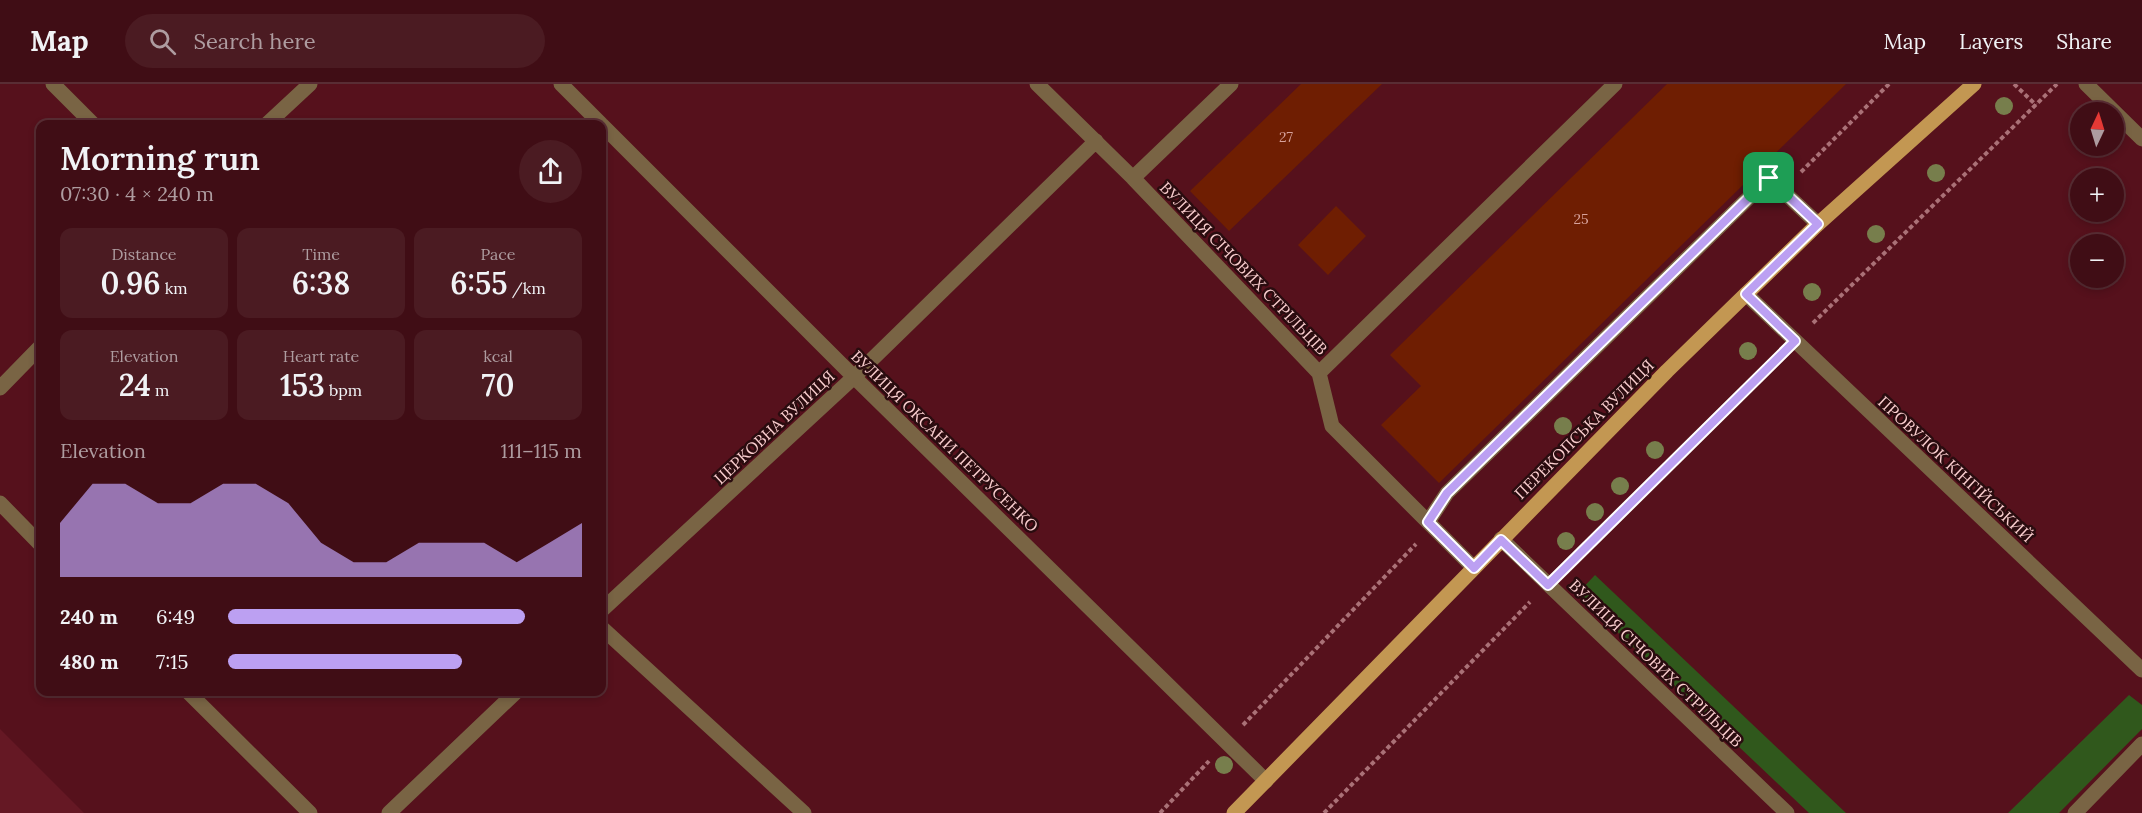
<!DOCTYPE html>
<html lang="en">
<head>
<meta charset="utf-8">
<style>
	:root { --surface:#400d15; --page:#4b1b22; --text:#f1f3f6; --muted:#ae9ca0; --line:#592d34; --accent:#bca0f2 }
	body { margin:0; font-family:Lora,serif; background:var(--page); color:var(--text); height:100vh; display:flex; flex-direction:column; font-size:22px; white-space:nowrap }
	* { box-sizing:border-box; margin:0 }
	p { font-size:20px; color:var(--muted) }
	.icon { flex:none; width:33px; height:33px; fill:none; stroke:currentColor; stroke-width:2; stroke-linecap:round; stroke-linejoin:round }
	.map { position:relative; flex:1; overflow:hidden }
	.details { position:absolute; left:36px; top:36px; width:570px; height:576px; display:flex; flex-direction:column; background:var(--surface); border-radius:12px; box-shadow:0 3px 9px #0003,0 0 0 2px var(--line) }
	.details>* { flex:none }
	.needle { width:39px; rotate:4deg }
	.fabs { position:absolute; left:2070px; top:18px; display:grid; gap:12px }
	.fabs a { display:grid; place-items:center; width:54px; height:54px; border-radius:50%; background:var(--surface); box-shadow:0 3px 9px #0003,0 0 0 2px var(--line); font-size:30px }
	.pin { position:absolute; display:grid; place-items:center; width:51px; height:51px; color:#fff; margin:-26px; border-radius:12px; box-shadow:0 3px 9px #0006 }
	.round { display:grid; place-items:center; flex:none; width:63px; height:63px; border-radius:32px; background:var(--page) }
	.overview { display:flex; align-items:center; justify-content:space-between; height:102px; padding:0 24px }
	h1 { font-size:33px; font-weight:600; line-height:45px }
	.metrics { display:grid; grid-template-columns:repeat(3,1fr); gap:9px; height:102px; padding:6px 24px }
	.metrics div { display:grid; align-content:center; border-radius:12px; background:var(--page); text-align:center }
	.metrics b { font-size:30px; font-weight:600 }
	.metrics small { font-size:16px; font-weight:400 }
	.metrics p { font-size:16px }
	.chart { height:168px; padding:12px 24px }
	.chart p { display:flex; justify-content:space-between }
	.chart svg { width:100%; height:108px; margin-top:6px; fill:var(--accent); opacity:.7 }
	ul { padding:0 24px; list-style:none; font-size:20px }
	li { display:grid; grid-template-columns:96px 72px 1fr; align-items:center; height:45px }
	li i { height:15px; border-radius:8px; background:var(--accent) }
	header { display:flex; align-items:center; gap:36px; box-sizing:border-box; height:84px; padding:0 30px; background:var(--surface); border-bottom:2px solid var(--line) }
	header strong { font-size:28px }
	nav { display:flex; gap:33px; margin-inline-start:auto; font-size:21px }
	.search { width:420px; height:54px; background:var(--page); display:flex; align-items:center; gap:15px; box-sizing:border-box; padding:0 21px; border-radius:33px; color:var(--muted); font-size:22px }
	.map>svg:first-child { display:block }
	.built { fill:#651824 }
	.green { fill:#30581c }
	.building { fill:#6f1e02 }
	.lines { fill:none; stroke-linecap:round; stroke-linejoin:round }
	.path { stroke:#aa7177; stroke-width:4; stroke-dasharray:4.5 3; stroke-linecap:butt }
	.minor { stroke:#796444; stroke-width:15 }
	.major { stroke:#c39752; stroke-width:15 }
	.tree { fill:#777e4c }
	.route-casing { stroke:#fff; stroke-width:12 }
	.route { stroke:#bca0f2; stroke-width:8 }
	.labels { text-anchor:middle; stroke-width:5; stroke-linejoin:round; paint-order:stroke }
	.number-label { font-size:14px; fill:#d7a29c }
	.street-label { font-size:16px; fill:#facecf; stroke:#2a0c0f }
</style>
</head>
<body>
<header>
<strong>Map</strong>
<div class="search"><svg class="icon" aria-label="search" viewBox="0 0 24 24"><circle cx="10" cy="10" r="6"/><path d="M15 15l6 6"/></svg>Search here</div>
<nav><a>Map</a><a>Layers</a><a>Share</a></nav>
</header>
<div class="map">
<svg width="2142" height="729" viewBox="0 0 2142 729">
	<rect width="100%" height="100%" fill="#56111c"/>
	<path class="built" d="M0,645L84,729H0Z"/>
	<path class="green" d="M1595,491L1846,729H1809L1577,510Z
		M2129,611L2142,621V645L2059,729H2008Z"/>
	<path class="building" d="M1301,0H1382L1229,147L1190,107Z
		M1667,0H1846L1439,399L1381,341L1421,302L1390,271Z
		M1336,122L1366,152L1328,191L1298,161Z"/>
	<g class="lines">
		<path class="path" d="M2014,0L2036,21
			M1801,88L1889,0
			M1813,239L2057,0
			M1565,483L1778,274
			M1243,641L1416,460
			M1160,729L1209,677
			M1324,729L1530,518"/>
		<path class="minor" d="M53,0L93,40
			M561,0L601,40
			M1037,0L1133,94L1319,289L1332,342L1474,484
			M2086,0L2142,55
			M267,40L310,0
			M602,41L854,293L1266,697
			M1133,94L1231,0
			M1746,210L2142,586
			M1319,289L1615,0
			M0,304L40,263
			M0,419L40,460
			M1428,438L1447,409L1769,94L1818,140
			M1501,455L1787,729
			M602,526L854,293L1096,57
			M602,544L804,729
			M188,608L310,729
			M389,729L516,608
			M2075,729L2142,660"/>
		<path class="major" d="M1234,729L1667,287L1818,140L1974,0"/>
	</g>
	<g class="tree">
		<circle cx="2004" cy="22" r="9"/>
		<circle cx="1936" cy="89" r="9"/>
		<circle cx="1876" cy="150" r="9"/>
		<circle cx="1812" cy="208" r="9"/>
		<circle cx="1748" cy="267" r="9"/>
		<circle cx="1563" cy="342" r="9"/>
		<circle cx="1655" cy="366" r="9"/>
		<circle cx="1620" cy="402" r="9"/>
		<circle cx="1595" cy="428" r="9"/>
		<circle cx="1566" cy="457" r="9"/>
		<circle cx="1224" cy="681" r="9"/>
	</g>
	<g class="lines">
		<defs>
			<path id="route" d="M1769,94L1818,140L1746,210L1795,257L1548,501L1501,456L1474,484L1428,438L1447,409Z"/>
		</defs>
		<use href="#route" class="route-casing"/>
		<use href="#route" class="route"/>
	</g>
	<g class="labels">
		<g class="number-label">
			<text x="1286" y="58">27</text>
			<text x="1581" y="140">25</text>
		</g>
		<g class="street-label">
			<text transform="translate(1244 184) rotate(46)" y="6">ВУЛИЦЯ СІЧОВИХ СТРІЛЬЦІВ</text>
			<text transform="translate(774 343) rotate(-43)" y="6">ЦЕРКОВНА ВУЛИЦЯ</text>
			<text transform="translate(1584 345) rotate(-45)" y="6">ПЕРЕКОПСЬКА ВУЛИЦЯ</text>
			<text transform="translate(945 357) rotate(44)" y="6">ВУЛИЦЯ ОКСАНИ ПЕТРУСЕНКО</text>
			<text transform="translate(1956 385) rotate(43)" y="6">ПРОВУЛОК КІНГІЙСЬКИЙ</text>
			<text transform="translate(1656 579) rotate(44)" y="6">ВУЛИЦЯ СІЧОВИХ СТРІЛЬЦІВ</text>
		</g>
	</g>
</svg>
<div class="fabs">
<a><svg class="needle" viewBox="-14 -14 28 28"><path d="M0-13l5 13h-10z" fill="#e53935"/><path d="M0 13l5-13h-10z" fill="#ae9ca0"/></svg></a>
<a>+</a>
<a>−</a>
</div>
<div class="pin" style="left:1769px;top:94px;background:#1e9e55"><svg class="icon" aria-label="arrive" viewBox="0 0 24 24"><path d="M6 21V4h12l-3 4 3 4H6"/></svg></div>
<section class="details">
<div class="overview"><div><h1>Morning run</h1><p>07:30 · 4 × 240 m</p></div><a class="round"><svg class="icon" aria-label="share" viewBox="0 0 24 24"><path d="M12 15V3M7 8l5-5 5 5M5 13v7h14v-7"/></svg></a></div>
<div class="metrics">
<div><p>Distance</p><b>0.96<small> km</small></b></div>
<div><p>Time</p><b>6:38</b></div>
<div><p>Pace</p><b>6:55<small> /km</small></b></div>
</div>
<div class="metrics">
<div><p>Elevation</p><b>24<small> m</small></b></div>
<div><p>Heart rate</p><b>153<small> bpm</small></b></div>
<div><p>kcal</p><b>70</b></div>
</div>
<div class="chart"><p><span>Elevation</span>111–115 m</p>
<svg viewBox="0 0 160 44" preserveAspectRatio="none"><path d="M0 44V22L10 6L20 6L30 14L40 14L50 6L60 6L70 14L80 30L90 38L100 38L110 30L120 30L130 30L140 38L150 30L160 22V44z"/></svg>
</div>
<ul>
<li><b>240 m</b>6:49<i style="width:84%"></i></li>
<li><b>480 m</b>7:15<i style="width:66%"></i></li>
</ul>
</section>
</div>
</body>
</html>
